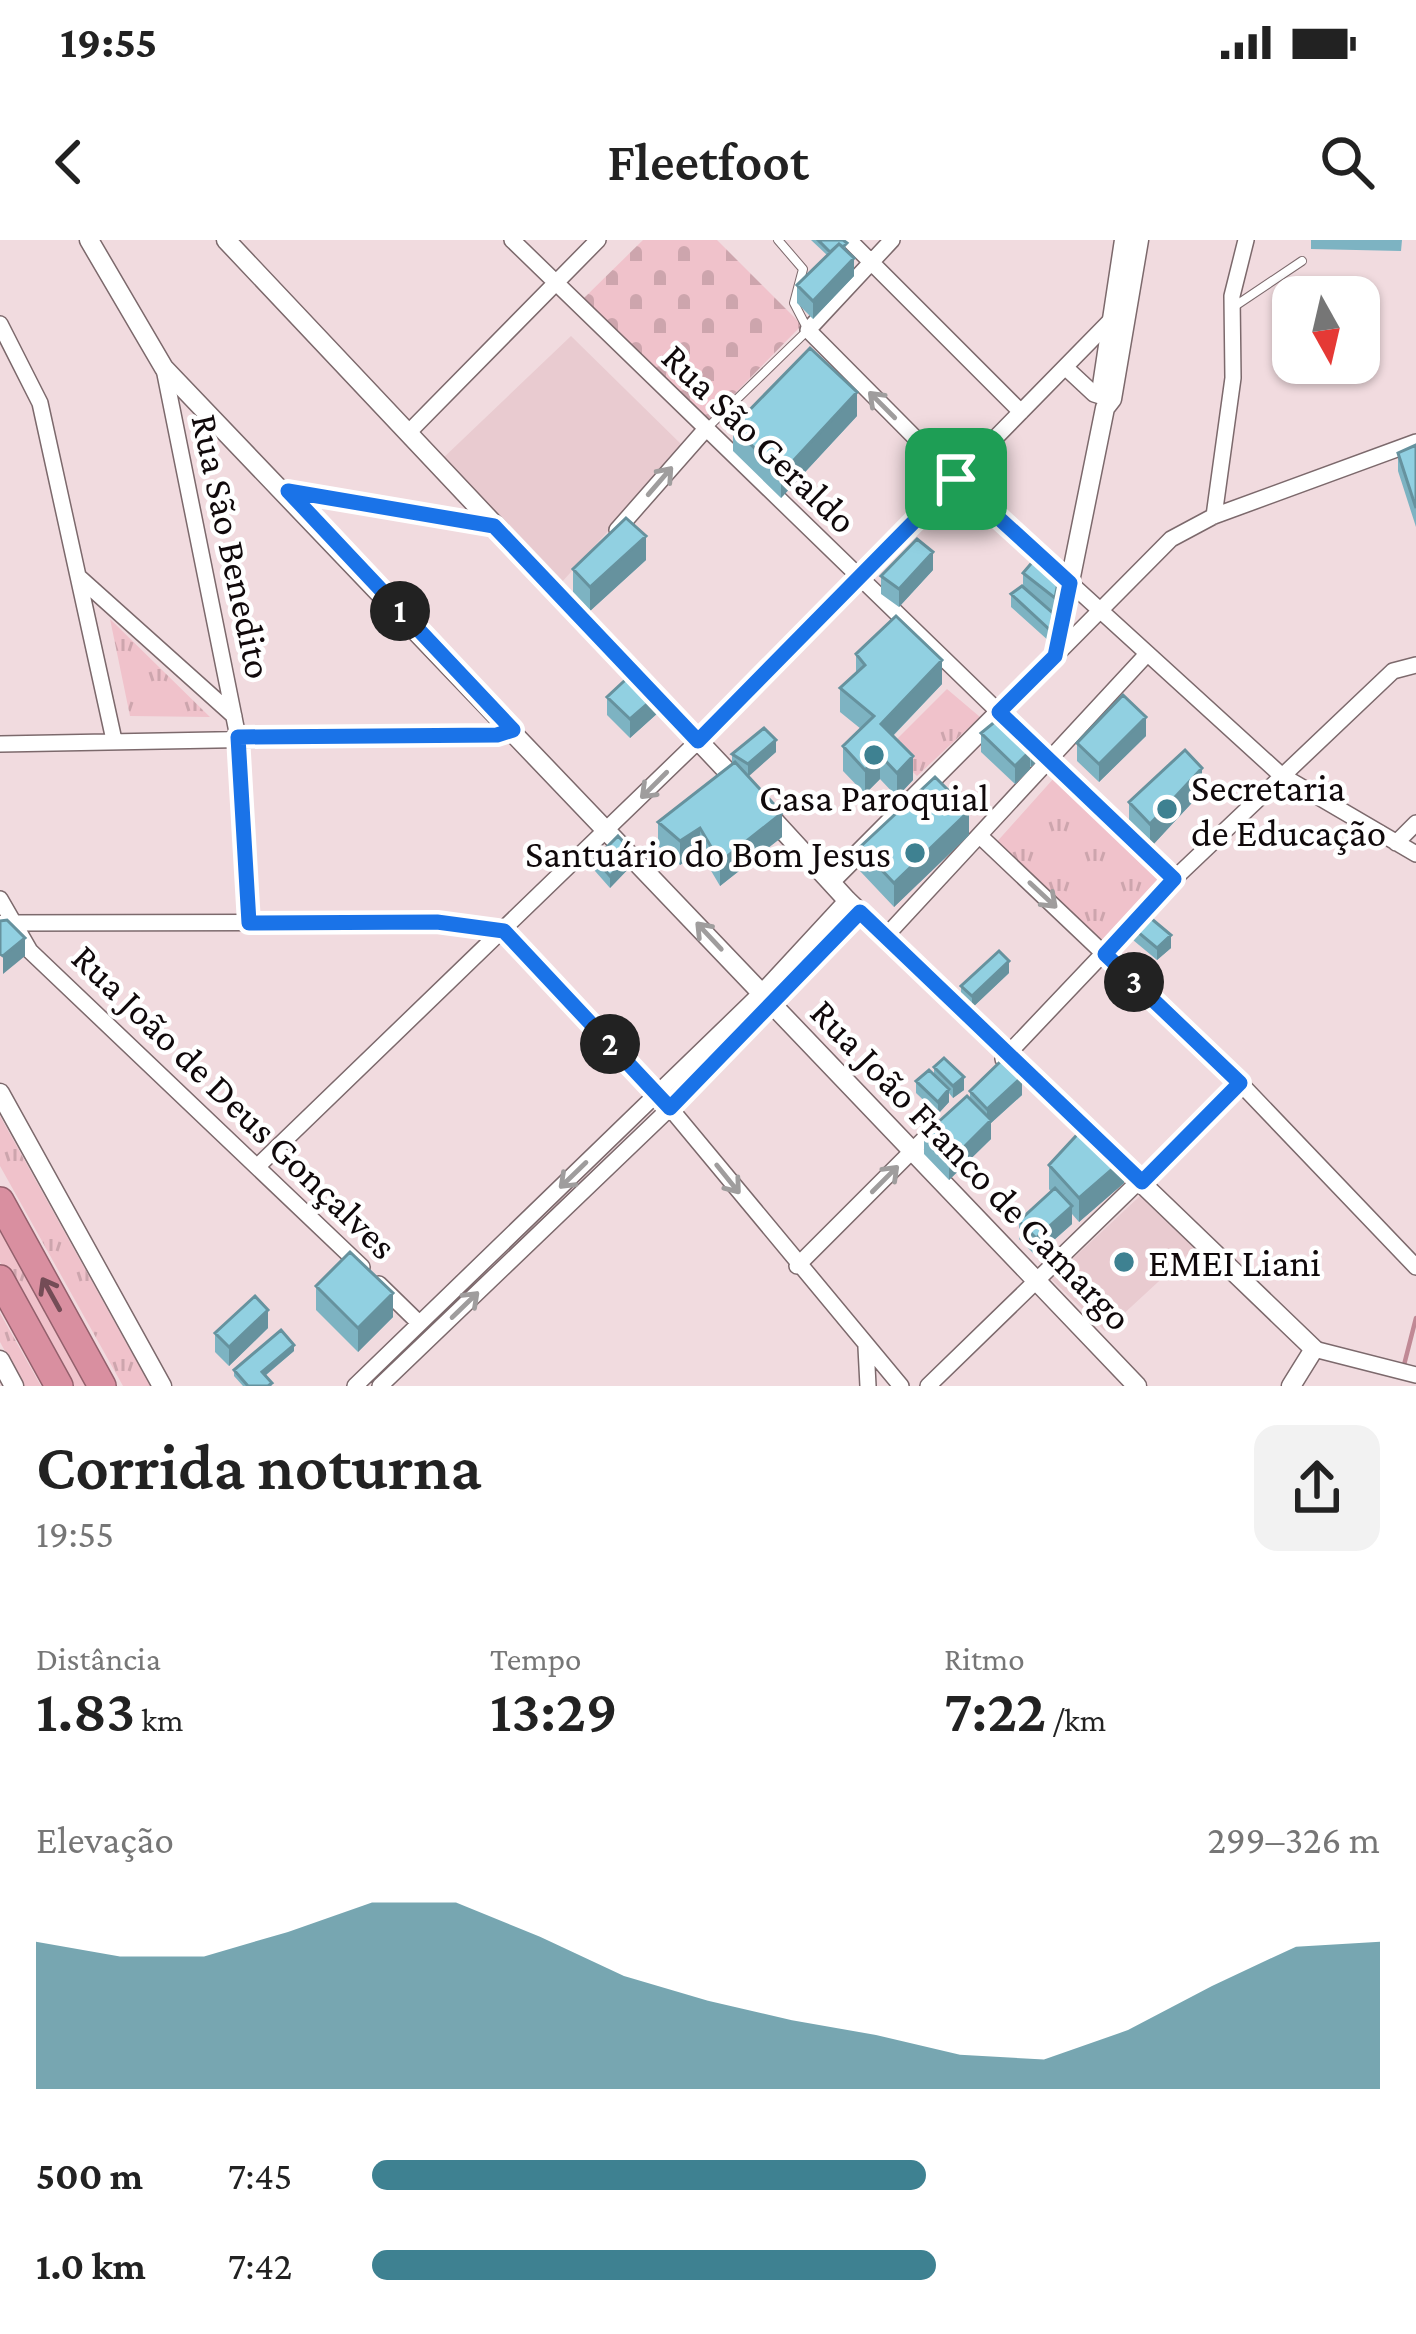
<!DOCTYPE html>
<html lang="pt">
<head>
<meta charset="utf-8">
<style>
	:root { --surface:#fff; --page:#f2f2f2; --text:#222; --muted:#767676; --accent:#3e8191 }
	body { margin:0; font-family:"Crimson Pro",serif; background:var(--page); color:var(--text); height:100vh; display:flex; flex-direction:column; font-size:45px; white-space:nowrap }
	* { box-sizing:border-box; margin:0 }
	p { font-size:39px; color:var(--muted) }
	.icon { flex:none; width:66px; height:66px; fill:none; stroke:currentColor; stroke-width:2; stroke-linecap:round; stroke-linejoin:round }
	.map { position:relative; height:1146px; overflow:hidden }
	.panel { display:flex; flex-direction:column; background:var(--surface); flex:1 }
	.panel>* { flex:none }
	.needle { width:78px; rotate:172deg }
	.buttons { position:absolute; left:1272px; top:36px; display:grid; gap:24px }
	.buttons a { display:grid; place-items:center; width:108px; height:108px; border-radius:24px; background:var(--surface); box-shadow:0 3px 9px #0004; font-size:60px }
	.pin { position:absolute; display:grid; place-items:center; width:102px; height:102px; color:#fff; margin:-51px; border-radius:24px; box-shadow:0 6px 18px #0006 }
	.km { position:absolute; width:60px; height:60px; margin:-30px; border-radius:50%; background:#222; color:#fff; font-size:33px; line-height:60px; text-align:center }
	.round { display:grid; place-items:center; flex:none; width:126px; height:126px; border-radius:24px; background:var(--page) }
	.overview { display:flex; align-items:center; justify-content:space-between; height:204px; padding:0 36px }
	h1 { font-size:66px; font-weight:600; line-height:90px }
	.stats { display:grid; grid-template-columns:repeat(3,1fr); gap:18px; height:204px; padding:12px 36px }
	.stats div { display:grid; align-content:center }
	.stats b { font-size:60px; font-weight:600 }
	.stats small { font-size:33px; font-weight:400 }
	.stats p { font-size:33px }
	.chart { height:336px; padding:24px 36px }
	.chart p { display:flex; justify-content:space-between }
	.chart svg { width:100%; height:216px; margin-top:12px; fill:var(--accent); opacity:.7 }
	ul { padding:0 36px; list-style:none; font-size:39px }
	li { display:grid; grid-template-columns:192px 144px 1fr; align-items:center; height:90px }
	li i { height:30px; border-radius:15px; background:var(--accent) }
	.status { display:flex; justify-content:space-between; align-items:center; height:84px; padding:0 60px; background:var(--surface); direction:ltr }
	.status svg { height:33px; fill:currentColor }
	header { display:flex; justify-content:space-between; align-items:center; height:156px; padding:0 36px; background:var(--surface); font-size:54px; font-weight:600 }
	.map>svg:first-child { display:block }
	.built { fill:#e9cbd0 }
	.grass { fill:url(#grass-tufts) }
	.cemetery { fill:url(#cemetery-stones) }
	.lines { fill:none; stroke-linecap:round; stroke-linejoin:round }
	.stream { stroke:#c08995; stroke-width:4.5 }
	.service-casing { stroke:#7c696c; stroke-width:10 }
	.minor-casing { stroke:#7c696c; stroke-width:18 }
	.tertiary-casing { stroke:#7c696c; stroke-width:21 }
	.motorway-casing { stroke:#93606c; stroke-width:30 }
	.service { stroke:#fff; stroke-width:8 }
	.minor { stroke:#fff; stroke-width:15 }
	.tertiary { stroke:#fff; stroke-width:18 }
	.motorway { stroke:#d98fa0; stroke-width:27 }
	.wall { fill:#7db3c2 }
	.shaded-wall { fill:#66929e }
	.building { fill:#91d0e1; stroke:#66929e; stroke-width:3 }
	.oneway { stroke:#9f9d9d }
	.oneway2 { stroke:#744c56 }
	.route-casing { stroke:#fff; stroke-width:24 }
	.route { stroke:#1a73e8; stroke-width:15 }
	.poi-dot { fill:#3e8191; stroke:#fff; stroke-width:4.5 }
	.labels { text-anchor:middle; stroke-width:9; stroke-linejoin:round; paint-order:stroke }
	.street-label { font-size:39px; fill:#10090b; stroke:#fff }
	.poi-label { font-size:39px; fill:#10090b; stroke:#fff; text-anchor:start }
</style>
</head>
<body>
<div class="status"><b>19:55</b><svg viewBox="0 0 49 12"><path d="M0 12V9h3v3zM5 12V6h3v6zM10 12V3h3v9zM15 12V0h3v12zM26 1h20v11H26zM47 4h2v5h-2z"/></svg></div>
<header><svg class="icon" aria-label="back" viewBox="0 0 24 24"><path d="M15 5l-7 7 7 7"/></svg>Fleetfoot<svg class="icon" aria-label="search" viewBox="0 0 24 24"><circle cx="10" cy="10" r="6"/><path d="M15 15l6 6"/></svg></header>
<div class="map">
<svg width="1416" height="1146" viewBox="0 0 1416 1146">
	<defs>
		<pattern id="grass-tufts" width="24" height="20" patternUnits="userSpaceOnUse" patternTransform="scale(3)"><rect width="24" height="20" fill="#f0c2cb"/><path d="M3 7l-1-3M5 7V3M7 7l1-3M15 17l-1-3M17 17v-4M19 17l1-3" fill="none" stroke="#cda5ad"/></pattern>
		<pattern id="cemetery-stones" width="16" height="16" patternUnits="userSpaceOnUse" patternTransform="scale(3)"><rect width="16" height="16" fill="#f0c2cb"/><path d="M2 7V4a2 2 0 0 1 4 0v3zM10 15v-3a2 2 0 0 1 4 0v3z" fill="#cda5ad"/></pattern>
	</defs>
	<rect width="100%" height="100%" fill="#f1dbdf"/>
	<path class="built" d="M571,96L684,207L561,343L440,221Z
		M1140,956L1197,1006L1105,1091L1051,1039Z"/>
	<path class="grass" d="M110,379L210,477L130,476Z
		M947,449L980,477L917,536L888,508Z
		M1054,538L1161,636L1096,707L994,605Z
		M0,876L129,1108L152,1146H123L0,926Z
		M0,981L91,1146H68L0,1022Z
		M0,1073L41,1146H24L0,1102Z"/>
	<path class="cemetery" d="M643,0H717L802,85L705,184L583,59Z"/>
	<g class="lines">
		<path class="stream" d="M1404,1125L1416,1078"/>
		<defs>
			<path id="service" d="M1232,68L1302,21
				M705,190L808,90L794,63L803,29L778,0"/>
			<path id="minor" d="M512,0L1007,480
				M849,0L1021,172
				M892,0L808,90L956,239L1281,535L1416,614
				M0,84L40,163L114,500
				M1065,127L1094,154L1110,159
				M164,129L238,497L249,683
				M408,193L598,0
				M288,251L493,287
				M1214,276L1233,138L1232,56L1246,0
				M617,290L704,191
				M80,338L234,476
				M1055,416L1171,299L1214,276L1416,202
				M1024,496L1174,639
				M0,504L497,495L513,490
				M981,597L1240,843L1416,1027
				M1396,603L1416,583
				M0,659L30,711L362,1027
				M3,683L437,682L504,691
				M504,691L670,868L901,1146
				M885,697L1147,414
				M1003,819L1174,639L1393,431L1416,425
				M260,924L698,501L1111,80
				M797,1026L935,888
				M379,1044L419,1083
				M866,1107L868,1146
				M1314,1109L1416,1135
				M355,1146L762,752L847,660
				M380,1146L670,868L859,672
				M928,1146L1240,843"/>
			<path id="tertiary" d="M89,0L164,128L1137,1146
				M226,0L742,547
				M1101,152L1124,0
				M769,575L847,660L1314,1109L1291,1146
				M831,641L1055,416L1105,168L1112,159L1139,0
				M0,853L162,1146
				M0,1120L14,1146"/>
			<path id="motorway" d="M0,961L102,1146
				M0,1039L59,1146"/>
		</defs>
		<use href="#service" class="service-casing"/>
		<use href="#minor" class="minor-casing"/>
		<use href="#tertiary" class="tertiary-casing"/>
		<use href="#motorway" class="motorway-casing"/>
		<use href="#service" class="service"/>
		<use href="#minor" class="minor"/>
		<use href="#tertiary" class="tertiary"/>
		<use href="#motorway" class="motorway"/>
	</g>
	<path class="wall" d="M811,0H843L854,36L813,79L797,63V45L827,15Z
		M1311,0H1402L1401,11L1311,9Z
		M857,176L781,258L733,211V187Z
		M1416,205V287L1398,231V213Z
		M646,320L590,371L573,353V329Z
		M933,330L899,367L881,354V336Z
		M1023,333L1061,347L1055,376L1053,375L1050,402L1011,367V354L1023,347Z
		M856,414L942,444L893,496L913,540L897,557L880,539L865,554L843,531V506L861,489L840,472V448L856,433Z
		M607,457L660,471L630,498L607,475Z
		M997,480L1038,520L1031,527L1030,526V529L1015,544L981,512V493Z
		M1146,496L1099,542L1077,521V503Z
		M776,512L748,536L782,597L720,646L700,612L680,625L658,606V582L732,524V514Z
		M1202,552L1150,608L1129,586V562Z
		M969,595L894,667L860,631V607Z
		M595,619L633,624L610,648L595,631Z
		M1127,683L1171,708L1157,720L1127,695Z
		M1009,733L972,768L961,759V746Z
		M934,827L964,850L953,858L949,853V862L938,874L916,853V841L934,834Z
		M970,851L1022,855L991,883V899L949,940L924,914V895L970,859Z
		M1049,925L1124,943L1079,982L1072,974V984L1036,1016L1019,999V981L1051,952L1049,949Z
		M316,1046L393,1077L358,1112L316,1070Z
		M268,1088L229,1126L215,1112V1093Z
		M294,1111L265,1136L272,1146H243L234,1136V1130Z"/>
	<path class="shaded-wall" d="M854,18V36L813,79V61Z
		M857,152V176L781,258V234Z
		M646,296V320L590,371V347Z
		M933,312V330L899,367V349Z
		M1061,328V347L1055,376V358Z
		M942,420V444L881,508V484Z
		M660,453V471L630,498V479Z
		M1146,477V496L1099,542V524Z
		M776,500V512L748,537V524Z
		M1038,508V520L1031,527V514Z
		M1030,511V529L1015,544V526Z
		M880,515V539L865,554V530Z
		M913,516V540L897,557V533Z
		M1202,528V552L1150,608V584Z
		M969,571V595L894,667V643Z
		M782,573V597L720,646V622Z
		M700,588V612L680,625V601Z
		M633,612V624L610,648V636Z
		M1171,695V708L1157,720V708Z
		M25,698V716L3,734V716Z
		M1009,721V733L972,768V756Z
		M964,837V850L953,858V846Z
		M1022,837V855L991,883V899L949,940V922L987,884V869Z
		M949,849V862L938,874V862Z
		M1124,919V943L1079,982V958Z
		M1072,966V984L1036,1016V998Z
		M393,1053V1077L358,1112V1088Z
		M268,1070V1088L229,1126V1107Z
		M294,1105V1111L262,1138V1132Z"/>
	<path class="building" d="M818,0H843L847,3L843,7L839,4L830,12Z
		M839,4L854,18L813,61L797,45Z
		M810,108L857,152L781,234L733,187Z
		M1416,205V268L1398,213Z
		M626,278L646,296L590,347L573,329Z
		M917,299L933,312L899,349L881,336Z
		M1041,312L1061,328L1055,358L1023,333Z
		M1022,346L1053,373L1050,390L1011,354Z
		M896,376L942,420L881,484L913,516L897,533L880,515L865,530L843,506L874,476L840,448L865,425L856,414Z
		M637,429L660,453L630,479L607,457Z
		M1123,455L1146,477L1099,524L1077,503Z
		M1007,477L1038,508L1031,514L1028,512L1030,511L1001,483Z
		M997,480L1030,511L1015,526L981,493Z
		M764,488L776,500L748,524L732,514Z
		M1185,510L1202,528L1150,584L1129,562Z
		M735,522L782,573L720,622L700,588L680,601L658,582Z
		M935,537L969,571L894,643L860,607Z
		M618,596L633,612L610,636L595,619Z
		M1141,670L1171,695L1157,708L1127,683Z
		M7,680L25,698L3,716L0,714V681Z
		M999,711L1009,721L972,756L961,746Z
		M944,818L964,837L953,846L934,827Z
		M1003,819L1022,837L987,869L970,851Z
		M929,830L949,849L938,862L916,841Z
		M967,856L991,880L949,922L924,895Z
		M1087,884L1124,919L1079,958L1049,925Z
		M1055,948L1072,966L1036,998L1019,981Z
		M350,1012L393,1053L358,1088L316,1046Z
		M255,1056L268,1070L229,1107L215,1093Z
		M281,1090L294,1105L262,1132L272,1143L268,1146H248L234,1130Z"/>
	<defs><path id="oneway-shaft" d="M-6 0H5M1.5-3L5.5 0L1.5 3" fill="none" stroke-width="1.6" stroke-linecap="round" stroke-linejoin="round" transform="scale(3)"/></defs>
	<g class="oneway">
		<use href="#oneway-shaft" transform="translate(882 165) rotate(-135)"/>
		<use href="#oneway-shaft" transform="translate(660 241) rotate(-49)"/>
		<use href="#oneway-shaft" transform="translate(654 545) rotate(135)"/>
		<use href="#oneway-shaft" transform="translate(1043 655) rotate(43)"/>
		<use href="#oneway-shaft" transform="translate(709 696) rotate(-133)"/>
		<use href="#oneway-shaft" transform="translate(573 935) rotate(136)"/>
		<use href="#oneway-shaft" transform="translate(728 939) rotate(51)"/>
		<use href="#oneway-shaft" transform="translate(885 939) rotate(-45)"/>
		<use href="#oneway-shaft" transform="translate(465 1065) rotate(-44)"/>
	</g>
	<use class="oneway2" href="#oneway-shaft" transform="translate(51 1054) rotate(-119)"/>
	<g class="lines">
		<defs>
			<path id="route" d="M956,239L1070,343L1055,416L999,472L1174,639L1105,714L1240,843L1142,942L860,672L670,868L504,691L437,682L249,683L238,497L497,495L513,490L288,251L494,286L698,501Z"/>
		</defs>
		<use href="#route" class="route-casing"/>
		<use href="#route" class="route"/>
	</g>
	<g class="poi-dot">
		<circle cx="874" cy="515" r="12"/>
		<circle cx="1167" cy="569" r="12"/>
		<circle cx="915" cy="613" r="12"/>
		<circle cx="1124" cy="1022" r="12"/>
	</g>
	<g class="labels">
		<g class="street-label">
			<text transform="translate(760 198) rotate(44)" y="14">Rua São Geraldo</text>
			<text transform="translate(233 306) rotate(78)" y="14">Rua São Benedito</text>
			<text transform="translate(235 861) rotate(44)" y="14">Rua João de Deus Gonçalves</text>
			<text transform="translate(972 924) rotate(46)" y="14">Rua João Franco de Camargo</text>
		</g>
		<g class="poi-label">
			<text x="1191" y="561">Secretaria<tspan x="1191" dy="45">de Educação</tspan></text>
			<text x="874" y="571" text-anchor="middle">Casa Paroquial</text>
			<text x="891" y="627" text-anchor="end">Santuário do Bom Jesus</text>
			<text x="1148" y="1036">EMEI Liani</text>
		</g>
	</g>
</svg>
<div class="buttons">
<a><svg class="needle" viewBox="-14 -14 28 28"><path d="M0-13l5 13h-10z" fill="#e53935"/><path d="M0 13l5-13h-10z" fill="#767676"/></svg></a>
</div>
<div class="pin" style="left:956px;top:239px;background:#1e9e55"><svg class="icon" aria-label="arrive" viewBox="0 0 24 24"><path d="M6 21V4h12l-3 4 3 4H6"/></svg></div>
<b class="km" style="left:400px;top:371px">1</b>
<b class="km" style="left:610px;top:804px">2</b>
<b class="km" style="left:1134px;top:742px">3</b>
</div>
<section class="panel">
<div class="overview"><div><h1>Corrida noturna</h1><p>19:55</p></div><a class="round"><svg class="icon" aria-label="share" viewBox="0 0 24 24"><path d="M12 15V3M7 8l5-5 5 5M5 13v7h14v-7"/></svg></a></div>
<div class="stats">
<div><p>Distância</p><b>1.83<small> km</small></b></div>
<div><p>Tempo</p><b>13:29</b></div>
<div><p>Ritmo</p><b>7:22<small> /km</small></b></div>
</div>
<div class="chart"><p><span>Elevação</span>299–326 m</p>
<svg viewBox="0 0 160 44" preserveAspectRatio="none"><path d="M0 44V14L10 17L20 17L30 12L40 6L50 6L60 13L70 21L80 26L90 30L100 33L110 37L120 38L130 32L140 23L150 15L160 14V44z"/></svg>
</div>
<ul>
<li><b>500 m</b>7:45<i style="width:55%"></i></li>
<li><b>1.0 km</b>7:42<i style="width:56%"></i></li>
</ul>
</section>
</body>
</html>
